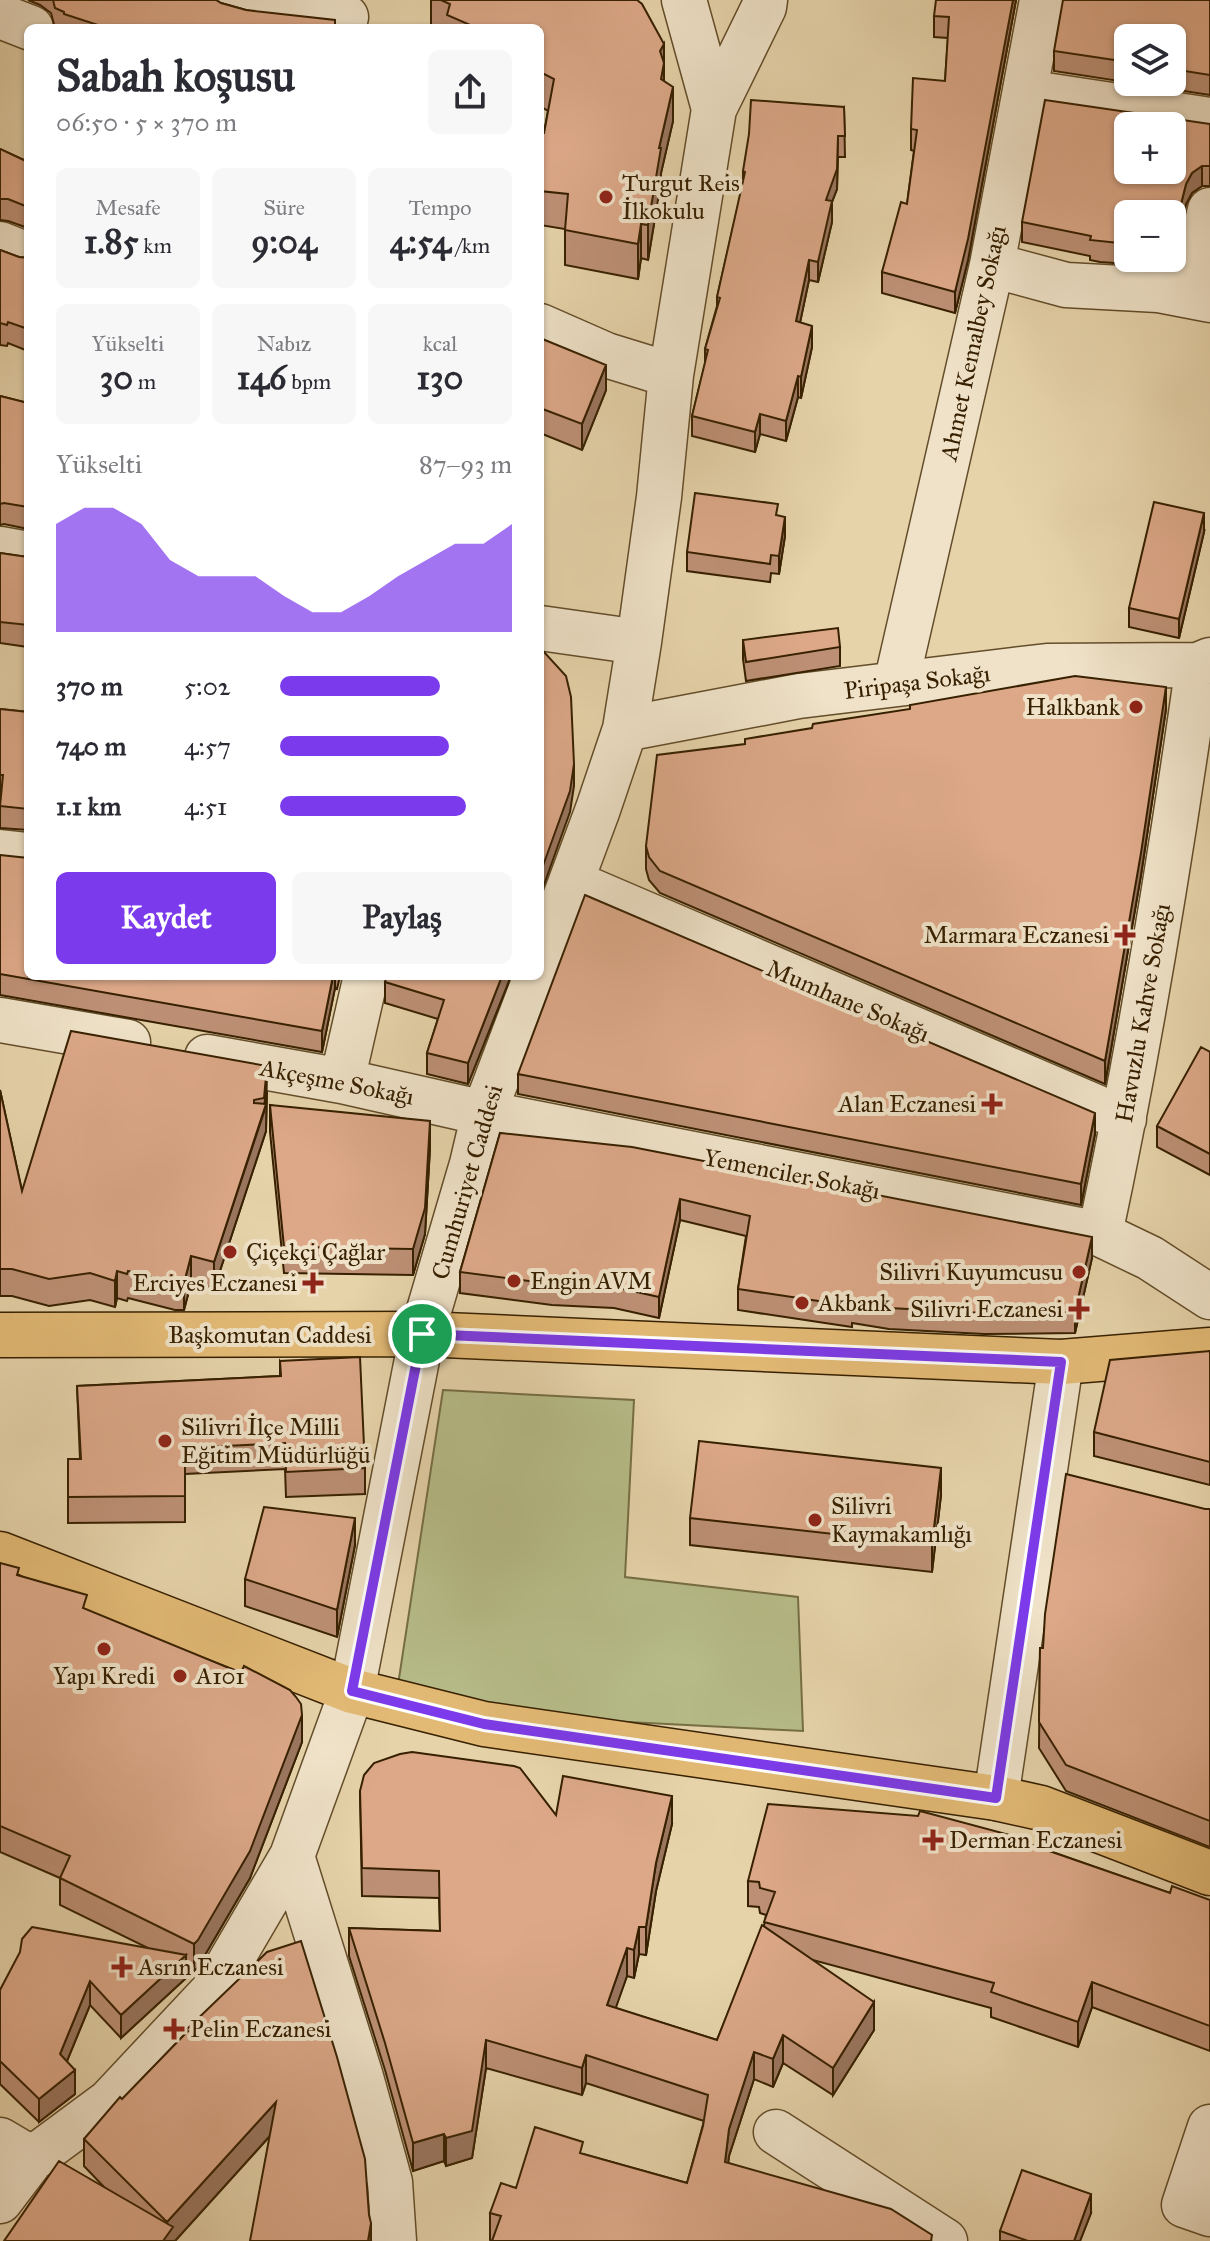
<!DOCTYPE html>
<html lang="tr">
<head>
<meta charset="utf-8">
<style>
	:root { --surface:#fff; --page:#f7f7f7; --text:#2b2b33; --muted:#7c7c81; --accent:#7c3aed }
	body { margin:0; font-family:"IM FELL Great Primer",serif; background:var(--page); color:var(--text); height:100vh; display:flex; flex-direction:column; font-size:30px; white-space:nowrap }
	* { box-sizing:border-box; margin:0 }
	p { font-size:26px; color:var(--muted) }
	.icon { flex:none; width:44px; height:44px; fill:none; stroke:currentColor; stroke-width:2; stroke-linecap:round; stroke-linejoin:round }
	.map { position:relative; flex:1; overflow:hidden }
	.sheet { position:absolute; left:24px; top:24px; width:520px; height:956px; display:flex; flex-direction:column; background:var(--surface); border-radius:12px; box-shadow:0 2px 6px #0004 }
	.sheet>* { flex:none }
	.tools { position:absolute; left:1114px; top:24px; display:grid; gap:16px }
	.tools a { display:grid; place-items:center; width:72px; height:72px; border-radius:12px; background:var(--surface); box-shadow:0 2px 6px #0004; font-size:40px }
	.pin { position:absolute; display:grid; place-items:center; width:68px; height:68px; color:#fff; margin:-34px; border:4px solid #fff; border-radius:50%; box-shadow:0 2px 8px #0007 }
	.round { display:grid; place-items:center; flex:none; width:84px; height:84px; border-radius:12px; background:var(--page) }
	.summary { display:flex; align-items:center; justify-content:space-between; height:136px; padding:0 32px }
	h1 { font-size:44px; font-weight:700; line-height:60px }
	.metrics { display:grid; grid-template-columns:repeat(3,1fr); gap:12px; height:136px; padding:8px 32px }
	.metrics div { display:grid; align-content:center; border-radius:12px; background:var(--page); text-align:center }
	.metrics b { font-size:34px; font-weight:700 }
	.metrics small { font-size:22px; font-weight:400 }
	.metrics p { font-size:22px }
	.chart { height:224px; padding:16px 32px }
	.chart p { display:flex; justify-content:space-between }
	.chart svg { width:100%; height:144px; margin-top:8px; fill:var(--accent); opacity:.7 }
	.primary-button { display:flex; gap:16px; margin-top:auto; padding:16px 32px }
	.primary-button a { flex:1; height:92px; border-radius:12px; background:var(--accent); color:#fff; font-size:32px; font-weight:700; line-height:92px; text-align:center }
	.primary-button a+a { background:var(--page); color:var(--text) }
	ul { padding:0 32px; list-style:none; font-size:26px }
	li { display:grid; grid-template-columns:128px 96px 1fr; align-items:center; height:60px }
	li i { height:20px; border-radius:10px; background:var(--accent) }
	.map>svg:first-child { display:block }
	.green { fill:#b6bc88; stroke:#766e44; stroke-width:2 }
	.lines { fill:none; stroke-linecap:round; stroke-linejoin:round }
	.minor-casing { stroke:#634d2a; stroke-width:47 }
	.major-casing { stroke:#372000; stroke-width:47 }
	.minor { stroke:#efe2c8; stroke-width:44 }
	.major { stroke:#e3ba75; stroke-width:44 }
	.wall { fill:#bd9075; stroke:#372000; stroke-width:2; fill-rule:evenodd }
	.shaded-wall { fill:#9a765f; stroke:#372000; stroke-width:2 }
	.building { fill:#dca888; stroke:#372000; stroke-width:2; fill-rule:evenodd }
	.route-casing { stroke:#fff; stroke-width:16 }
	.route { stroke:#7c3aed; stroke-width:10 }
	.poi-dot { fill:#8f2418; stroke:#efe2c8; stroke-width:3 }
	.labels { text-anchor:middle; stroke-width:8; stroke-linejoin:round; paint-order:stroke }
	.poi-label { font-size:24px; fill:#372000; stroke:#efe2c8; text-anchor:start }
	.street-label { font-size:24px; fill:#372000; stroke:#efe2c8 }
</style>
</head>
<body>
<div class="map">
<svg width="1210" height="2241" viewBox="0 0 1210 2241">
	<rect width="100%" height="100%" fill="#e6d3aa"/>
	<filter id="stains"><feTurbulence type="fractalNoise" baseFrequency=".0025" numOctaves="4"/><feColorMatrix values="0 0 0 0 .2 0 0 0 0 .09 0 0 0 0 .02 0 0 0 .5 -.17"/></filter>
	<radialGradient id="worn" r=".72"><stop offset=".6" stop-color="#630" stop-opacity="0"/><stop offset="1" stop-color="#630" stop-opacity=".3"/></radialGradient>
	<path class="green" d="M443,1390L634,1400L625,1577L798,1597L803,1731L531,1717L398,1685Z"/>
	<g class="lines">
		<defs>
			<path id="minor" d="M228,0L249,6L346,17
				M0,16L31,28
				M1025,92L1210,120
				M714,109L764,7L765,0
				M0,244L28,255
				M992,265L1066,285L1158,290L1210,300
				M1189,295L1210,210
				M540,326L606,355L671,375
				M0,549L28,554
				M540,628L639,642
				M1198,665C1171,856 1140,1046 1100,1234L1150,1258L1210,1297
				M896,684L992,265L1042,0
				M625,729L799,696L1013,670L1047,666L1198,665L1210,660
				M0,852L28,855
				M571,882L1124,1119
				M540,965L598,809L625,729L639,642L659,497L671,375L714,109L684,0
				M0,1020L128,1042
				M207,1057L342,1081L484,1113L1100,1234
				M342,1081L366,976
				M996,1798L1061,1362
				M292,1856L361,2077L390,2182L394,2241
				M1210,2127L1184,2205L1210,2214
				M776,2132L945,2241
				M0,2140L32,2159
				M0,2201L32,2159L109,2102L213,1991L292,1856L352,1691L422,1334L472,1164L484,1113L536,976"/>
			<path id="major" d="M0,1335L422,1334L1061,1362L1210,1350
				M0,1554L352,1691L484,1724L996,1798L1041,1808L1210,1873"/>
		</defs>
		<use href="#minor" class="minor-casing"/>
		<use href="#major" class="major-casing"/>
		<use href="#minor" class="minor"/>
		<use href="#major" class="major"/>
	</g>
	<path class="wall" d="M28,0H216L221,3L246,10L335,28H55L51,13L40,5Z
		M431,0H637L664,60V81L673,121L661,173V182L648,260L641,258L638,279L565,265V229L540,225V133H544L548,111L540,106V28H431Z
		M1016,0L968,260L955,313L882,293V272L907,204L914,151L911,150V129L945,81L948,38L934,37V16Z
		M1210,0V95L1054,71V51ZM1128,38H1172V82H1128Z
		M844,107L845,157H838L837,189L832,202V222L818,282L809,280L800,322L812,347L801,398L798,397L786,441L760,434L755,452L692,436V416L705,364V349L717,306V297L743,184V171Z
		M1210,124V186H1202L1192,193L1186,204L1170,267L1100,262L1090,260V256L1022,242V222ZM1128,214H1172V258H1128Z
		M0,149L28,162V228L8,221L0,220Z
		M0,250L19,257L28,258V351L8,343L7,346L0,345Z
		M540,338L606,390L582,450L540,433Z
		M0,396L28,403V529L4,524L0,525Z
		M778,516L785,536L779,574L771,573L770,582L687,571V552Z
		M1204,532L1179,638L1129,627V608Z
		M0,553L28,557V647L0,643Z
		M743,640L840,647V666L746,681L743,659Z
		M0,709L28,712V830L0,828Z
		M1166,709L1141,875L1105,1084L660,893L649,880L646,869V846Z
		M0,855L28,976H340L337,989L335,988L322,1052L0,995Z
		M511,976L468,1084L427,1074V1053L438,1019L385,1003V982Z
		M1210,1052V1175L1157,1147V1126Z
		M518,1074L1095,1134L1081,1205L518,1094Z
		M0,1090L22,1191L267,1093L266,1131L214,1289L191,1283L184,1310H175L128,1298L127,1301L117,1298L115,1307L90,1300L49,1306L12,1296H0Z
		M270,1105L430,1148L425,1234L413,1275L284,1273L270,1132Z
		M500,1133L1092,1258L1075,1333L984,1334L889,1329L852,1323V1327L738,1310V1289L746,1236L680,1220L659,1318L614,1308L552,1305L460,1293V1272Z
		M1210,1351V1485L1094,1456V1432Z
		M280,1361L365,1468V1494L286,1497L285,1469L185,1474V1522L68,1523V1459H80L77,1386L280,1376Z
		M941,1495L932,1572L690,1545V1518Z
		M1205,1509H1210V1847L1066,1791L1039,1748L1040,1648H1043Z
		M355,1545L337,1637L245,1606V1579Z
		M0,1563L19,1575L87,1610L302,1742L250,1878L198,1967L194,1971L186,1967V1978L121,2038L90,2005L67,2061L75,2094L39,2122L0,2084V1990L146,1947L60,1905V1878L0,1852Z
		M360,1791L556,1815L672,1824L656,1891L646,1955L639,1954L634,1978L627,1976L615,2008L717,2040L764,1926L766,1915L760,1913L759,1907L748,1906V1881L1021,1841L1170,1893L1210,1900V2051L1092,2007L1078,2047L991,2017V2008L813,1960L874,2030L833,2095L783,2063L773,2087L754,2079L729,2156L728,2163L932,2241H492L490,2240V2213L516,2188L583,2154L687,2183L704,2121L586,2083L582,2095L486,2068L472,2158L446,2166L444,2161L413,2171L385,2070L349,1956V1928L440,1931L439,1898L362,1896Z
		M186,2030L371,2241L253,2230L270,2136L175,2241L104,2187L84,2166V2139L186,2033Z
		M1091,2213L1080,2241H1000V2231Z"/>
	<path class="shaded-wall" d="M1013,0H1016L968,260L955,313V292Z
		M664,44V97L661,113L660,51Z
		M673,87V121L661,173V182L648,260V225L659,148Z
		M838,136L837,189L832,202V222L818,282V262L826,200Z
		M1202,166V186L1192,193L1186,204L1170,267V258H1172V240L1186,184L1192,173Z
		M641,224V258L638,279V244Z
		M809,260V280L796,342V321Z
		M812,326V347L801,398V377Z
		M606,365V390L582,450V424Z
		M798,376V397L786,441V421Z
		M760,414V434L755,452V432Z
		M1204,513V532L1179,638V619Z
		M785,517V536L779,574V556Z
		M1166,687V709L1141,875L1105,1084V1061Z
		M574,764V786L570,812L540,896V874Z
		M333,976H335V988L322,1052V1031Z
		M502,976H511L468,1084V1063Z
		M267,1066L266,1131L214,1289V1262L264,1112Z
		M1095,1113V1134L1081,1205V1184Z
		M430,1121V1148L425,1234L413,1275V1249Z
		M680,1199V1220L659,1318V1297Z
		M1092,1237V1258L1075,1333V1312Z
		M191,1256V1283L184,1310V1283Z
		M117,1271V1298L115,1307V1281Z
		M941,1468V1495L932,1572V1545Z
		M355,1518V1545L337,1637V1610Z
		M302,1715V1742L250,1878L198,1967L194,1971V1944Z
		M672,1796V1824L656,1891L646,1955V1927L656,1863Z
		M639,1927V1954L634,1978V1950Z
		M627,1948V1976L607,2033V2005Z
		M186,1955V1978L121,2038V2015Z
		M90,1981V2005L60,2078V2054Z
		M1092,1982V2007L1078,2047V2022Z
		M874,2002V2030L833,2095V2068Z
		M783,2035V2063L773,2087V2059Z
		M486,2040V2068L472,2158L446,2166V2138Z
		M754,2052V2079L729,2156L725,2190V2162L729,2129Z
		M586,2055V2083L582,2095V2068Z
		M75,2070V2094L39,2122V2099Z
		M276,2102V2129L175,2241H163L167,2222Z
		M444,2134V2161L413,2171V2143Z
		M1091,2194V2213L1080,2241H1074Z
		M371,2223V2241H368Z"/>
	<path class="building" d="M53,0H216L221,3L246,10L335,20V28H119L113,26L112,28H107L64,14V12L55,8Z
		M441,0H637L642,4L664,44L660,51L664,63L661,79L673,87L659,148H661L648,225L641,224L638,244L565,230L568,194L540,191V133H544L554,79L540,72V28H477L447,15L450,4Z
		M936,0H1013L968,239L955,292L882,272L901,202L907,204L917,130L911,129L913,78L945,81L949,17L934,16Z
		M1063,0H1210V75L1172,69V38H1128V62L1054,51Z
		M751,100L844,107L845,136H838L837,169L826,200L832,201L818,262L809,260L796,321L812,326L801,377L798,376L786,421L760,414L755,432L692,416L708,350L705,349L720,298L717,297L745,172L743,171L749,134Z
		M1045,100L1210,124V166H1202L1192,173L1186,184L1172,240V214H1128V244L1090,240L1091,236L1022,222ZM1128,126H1172V170H1128Z
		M0,149L28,162V207L8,199H0Z
		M0,250L19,257L28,258V329L8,322L7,325L0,323Z
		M540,338L606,365L582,424L540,408Z
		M0,396L28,403V507L4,503L0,504Z
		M695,493L778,504L776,515L785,517L779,556L771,555L770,564L687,552Z
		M1154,502L1204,513L1179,619L1129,608Z
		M0,553L28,557V625L0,622Z
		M838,628L840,647L746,662L743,640Z
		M540,645L543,651L566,676L571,697L574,764L570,791L540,874Z
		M1075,676L1166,687L1141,853L1105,1061L660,871L649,857L646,846L657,755L745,744V739L812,728L813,724L910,709V705Z
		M0,709L28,712V809L0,806L3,775H0Z
		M0,855L28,858V976H333L322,1031L0,974Z
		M585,895L1095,1113L1081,1184L518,1074Z
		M387,976H502L468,1063L427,1053L444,1000L385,982Z
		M71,1031L267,1066L264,1098L254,1100V1103L266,1104L214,1262L191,1256L184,1283H175L128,1271L127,1274L117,1271L115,1281L90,1273L49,1279L12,1269H0V1090L22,1191Z
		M1201,1047L1210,1052V1154L1157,1126Z
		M270,1105L430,1121L425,1208L413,1249L284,1247Z
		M500,1133L632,1147L1092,1237L1075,1312L984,1313L889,1308L852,1302V1306L738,1289L750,1216L680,1199L659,1297L614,1287L552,1284L460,1272Z
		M1210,1351V1462L1094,1432L1110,1360Z
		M360,1357L365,1468L286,1472L285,1443L185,1448V1496L68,1497V1459H81L77,1386L281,1376L280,1361Z
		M699,1441L941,1468L932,1545L690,1518Z
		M1066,1474L1205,1509H1210V1821L1066,1765L1039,1722L1040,1648H1043L1045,1614Z
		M264,1507L355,1518L337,1610L245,1579Z
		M0,1563L19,1568L17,1575L87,1595L83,1608L241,1673L244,1666L290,1690L296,1697L301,1704L302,1715L250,1851L198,1940L194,1944L60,1878L70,1856L0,1826Z
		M412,1752L514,1766L520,1768L556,1815L563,1776L672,1796L656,1863L646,1927H639L634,1950L627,1948L607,2005L717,2040L762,1925L874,2002L833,2068L783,2035L773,2059L754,2052L729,2129L725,2162L891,2209L932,2235L931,2241H492L501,2216L490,2213L501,2183L516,2188L535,2127L583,2142L580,2153L687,2183L703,2126L708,2095L586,2055L582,2068L486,2040L472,2131L446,2138L444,2134L413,2143L385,2043L349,1928L440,1931L439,1871L362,1868L360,1791L364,1775L374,1763L400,1754Z
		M768,1804L918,1816L920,1811L1021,1838L1020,1841L1170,1893L1172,1886L1210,1900V2026L1092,1982L1078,2022L991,1992L994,1983L764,1922L775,1892L760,1888L759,1882L748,1881Z
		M32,1927L186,1955L121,2015L90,1981L60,2054L75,2070L39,2099L0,2061V1990L20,1952L22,1939Z
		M301,1941L337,2057L365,2159L369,2215L371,2223L368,2241H250L276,2102L167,2222L84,2139L120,2097L122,2099L188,2031L186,2030L267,1952Z
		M59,2161L173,2227L163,2241H4Z
		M1022,2170L1091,2194L1074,2241H1028L1000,2231Z"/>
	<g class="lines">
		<defs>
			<path id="route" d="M422,1334L1061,1362L996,1798L484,1724L352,1691Z"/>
		</defs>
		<use href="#route" class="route-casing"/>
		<use href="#route" class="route"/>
	</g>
	<g class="poi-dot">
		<circle cx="606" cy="197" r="8"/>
		<circle cx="1136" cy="707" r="8"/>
		<path d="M1121 923h8v8h8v8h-8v8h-8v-8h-8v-8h8z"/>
		<path d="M988 1092h8v8h8v8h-8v8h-8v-8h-8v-8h8z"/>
		<circle cx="230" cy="1252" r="8"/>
		<circle cx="1079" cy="1272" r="8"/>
		<circle cx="514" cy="1281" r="8"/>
		<path d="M309 1271h8v8h8v8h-8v8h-8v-8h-8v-8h8z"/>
		<circle cx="802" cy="1303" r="8"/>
		<path d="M1075 1297h8v8h8v8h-8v8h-8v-8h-8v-8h8z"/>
		<circle cx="165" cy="1441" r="8"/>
		<circle cx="815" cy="1520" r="8"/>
		<circle cx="104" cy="1649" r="8"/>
		<circle cx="180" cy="1676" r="8"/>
		<path d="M929 1828h8v8h8v8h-8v8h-8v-8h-8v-8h8z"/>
		<path d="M118 1955h8v8h8v8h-8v8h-8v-8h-8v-8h8z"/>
		<path d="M170 2017h8v8h8v8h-8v8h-8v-8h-8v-8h8z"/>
	</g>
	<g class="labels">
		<g class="poi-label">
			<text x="622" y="191">Turgut Reis<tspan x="622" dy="28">İlkokulu</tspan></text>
			<text x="1120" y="715" text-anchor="end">Halkbank</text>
			<text x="1109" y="943" text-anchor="end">Marmara Eczanesi</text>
			<text x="976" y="1112" text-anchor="end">Alan Eczanesi</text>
			<text x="246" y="1260">Çiçekçi Çağlar</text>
			<text x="1063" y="1280" text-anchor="end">Silivri Kuyumcusu</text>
			<text x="530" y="1289">Engin AVM</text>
			<text x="297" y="1291" text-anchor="end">Erciyes Eczanesi</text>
			<text x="818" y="1311">Akbank</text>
			<text x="1063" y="1317" text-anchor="end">Silivri Eczanesi</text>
			<text x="181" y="1435">Silivri İlçe Milli<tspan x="181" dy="28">Eğitim Müdürlüğü</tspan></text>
			<text x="831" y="1514">Silivri<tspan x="831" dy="28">Kaymakamlığı</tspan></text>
			<text x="104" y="1684" text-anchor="middle">Yapı Kredi</text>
			<text x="196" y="1684">A101</text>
			<text x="949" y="1848">Derman Eczanesi</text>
			<text x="138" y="1975">Asrın Eczanesi</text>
			<text x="190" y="2037">Pelin Eczanesi</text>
		</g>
		<g class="street-label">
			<text transform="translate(973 343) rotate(-78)" y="8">Ahmet Kemalbey Sokağı</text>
			<text transform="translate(917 682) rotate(-7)" y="8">Piripaşa Sokağı</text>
			<text transform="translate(848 1001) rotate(23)" y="8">Mumhane Sokağı</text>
			<text transform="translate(1143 1013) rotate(-80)" y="8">Havuzlu Kahve Sokağı</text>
			<text transform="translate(337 1082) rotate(11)" y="8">Akçeşme Sokağı</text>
			<text transform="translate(792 1174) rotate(11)" y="8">Yemenciler Sokağı</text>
			<text transform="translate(467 1182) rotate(-74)" y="8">Cumhuriyet Caddesi</text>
			<text x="270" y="1343">Başkomutan Caddesi</text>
		</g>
	</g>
	<rect width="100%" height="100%" filter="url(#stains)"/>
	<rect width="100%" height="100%" fill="url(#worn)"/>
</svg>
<div class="tools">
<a><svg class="icon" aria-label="layers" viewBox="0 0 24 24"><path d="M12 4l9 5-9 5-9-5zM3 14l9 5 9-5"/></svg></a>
<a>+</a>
<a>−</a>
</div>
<div class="pin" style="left:422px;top:1334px;background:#1e9e55"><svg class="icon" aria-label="arrive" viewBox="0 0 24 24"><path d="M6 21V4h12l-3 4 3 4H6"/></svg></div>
<section class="sheet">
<div class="summary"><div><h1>Sabah koşusu</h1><p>06:50 · 5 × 370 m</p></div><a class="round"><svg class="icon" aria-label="share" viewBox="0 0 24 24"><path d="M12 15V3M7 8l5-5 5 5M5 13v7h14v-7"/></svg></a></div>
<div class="metrics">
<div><p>Mesafe</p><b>1.85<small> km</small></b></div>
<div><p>Süre</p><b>9:04</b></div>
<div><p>Tempo</p><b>4:54<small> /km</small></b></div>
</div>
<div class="metrics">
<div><p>Yükselti</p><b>30<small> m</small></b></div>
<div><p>Nabız</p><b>146<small> bpm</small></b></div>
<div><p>kcal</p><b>130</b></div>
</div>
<div class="chart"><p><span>Yükselti</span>87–93 m</p>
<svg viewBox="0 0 160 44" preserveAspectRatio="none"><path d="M0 44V11L10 6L20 6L30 11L40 22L50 27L60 27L70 27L80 33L90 38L100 38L110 33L120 27L130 22L140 17L150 17L160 11V44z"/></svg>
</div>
<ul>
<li><b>370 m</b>5:02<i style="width:69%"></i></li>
<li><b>740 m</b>4:57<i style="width:73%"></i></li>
<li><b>1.1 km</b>4:51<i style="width:80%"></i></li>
</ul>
<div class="primary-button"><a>Kaydet</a><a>Paylaş</a></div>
</section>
</div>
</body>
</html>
